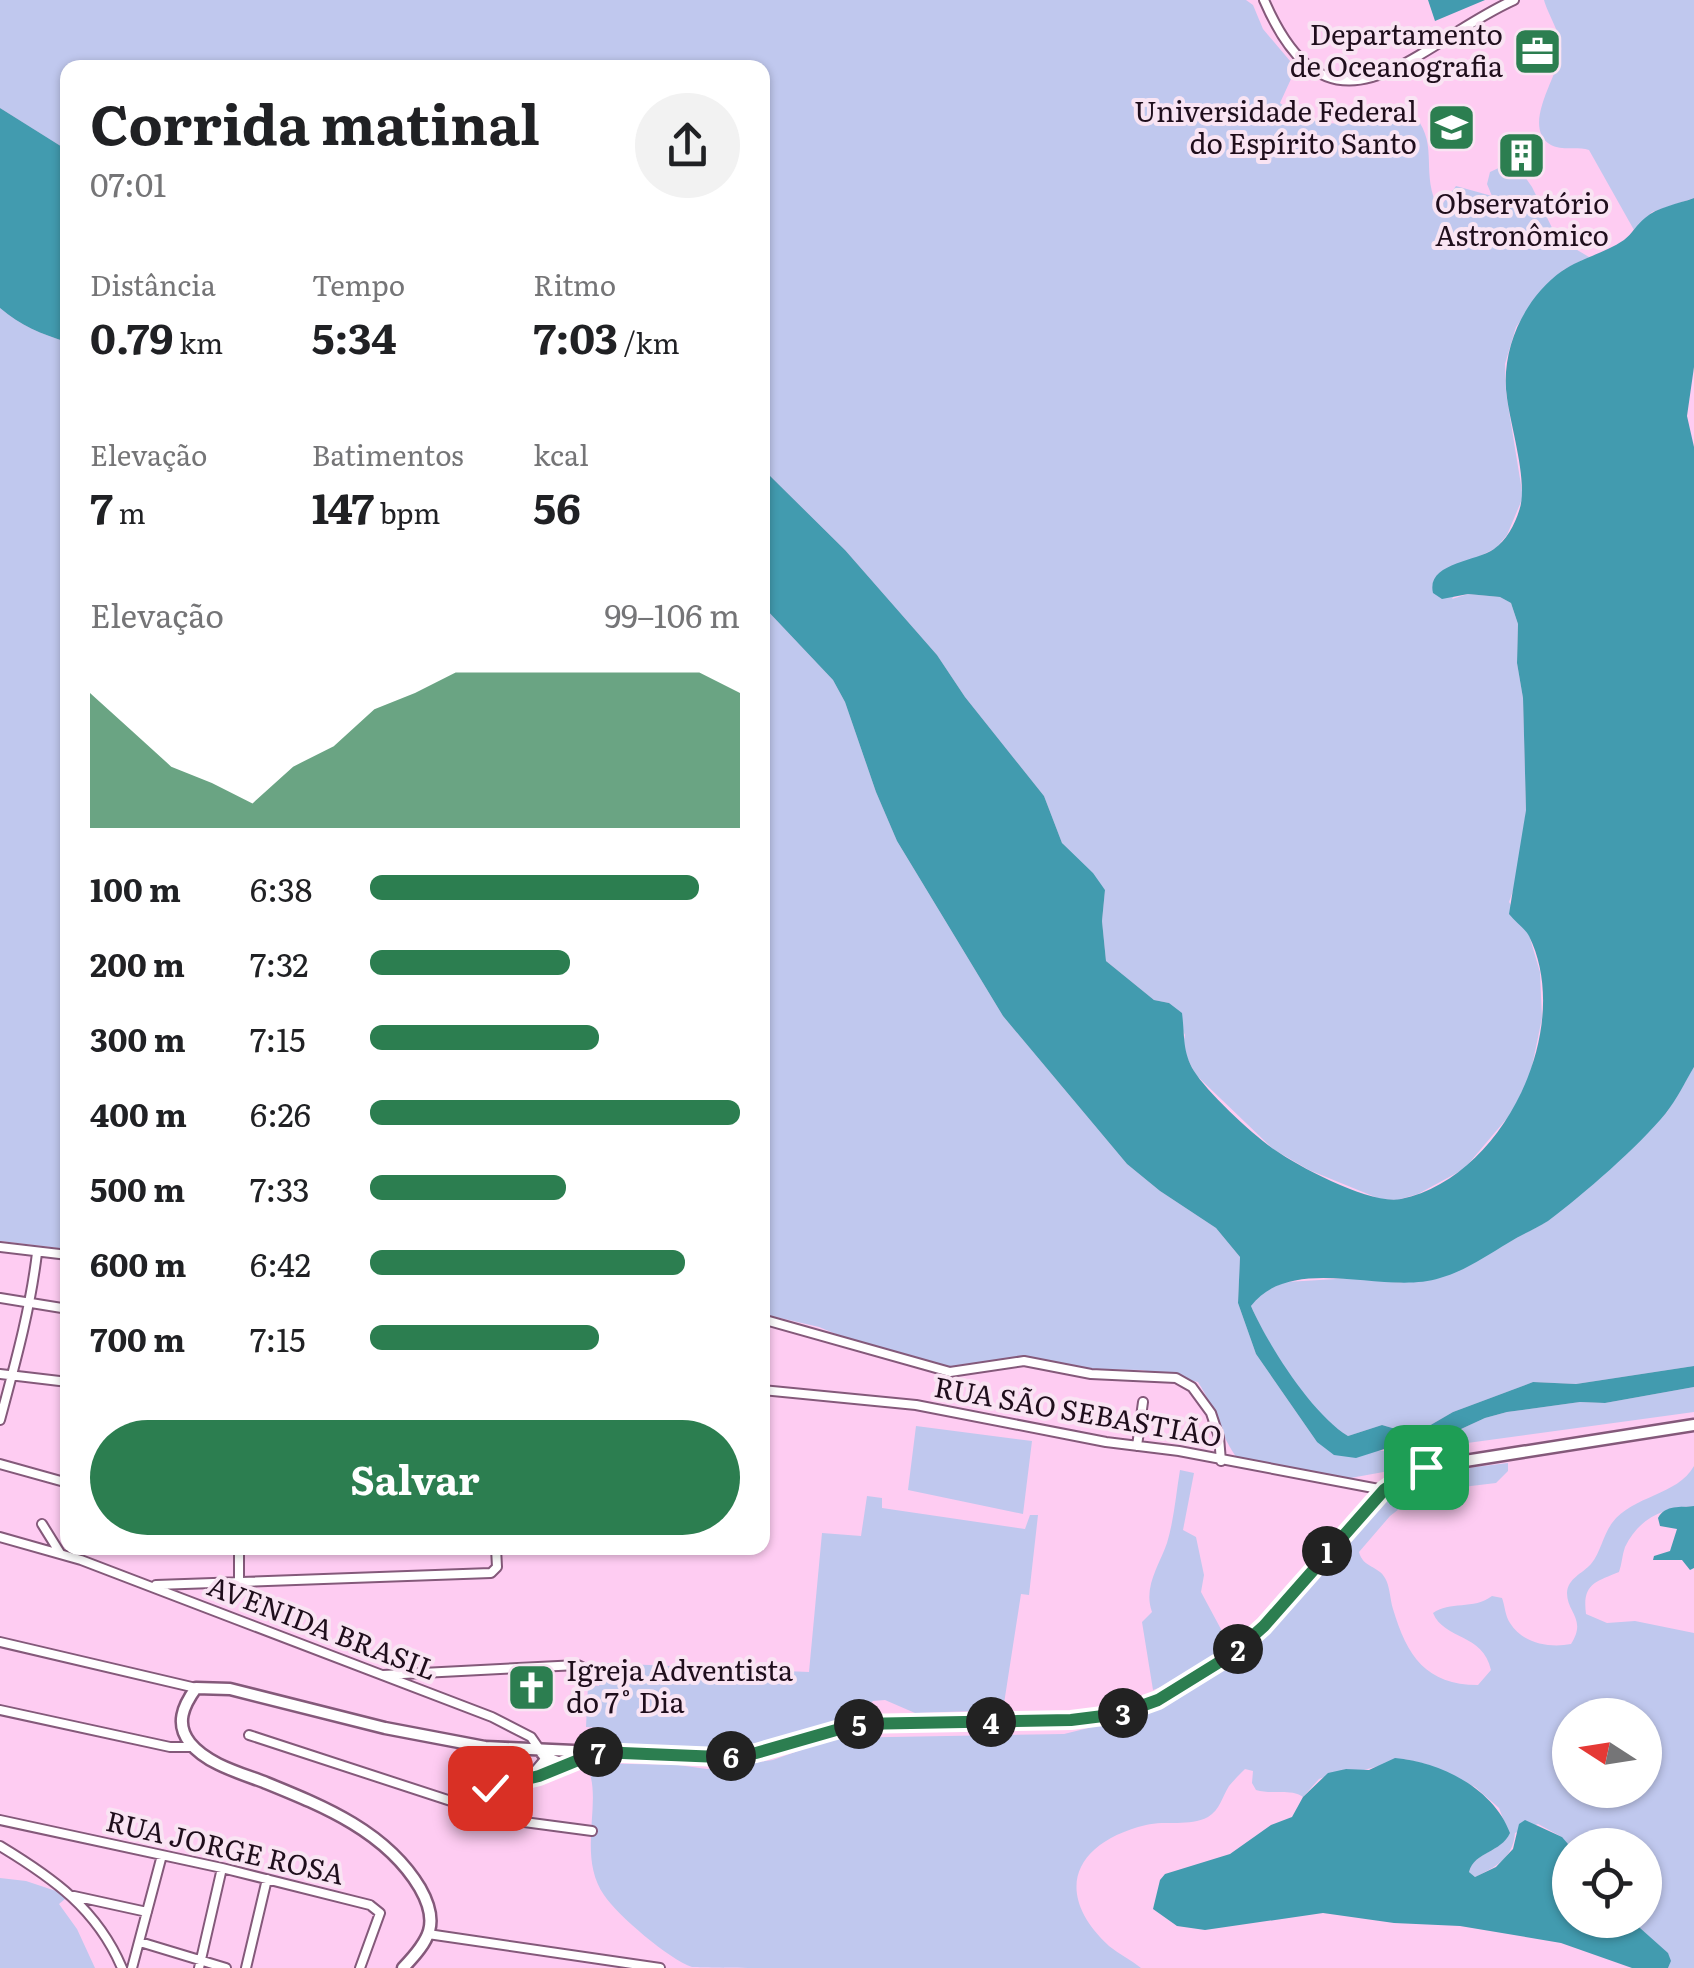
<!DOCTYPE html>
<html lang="pt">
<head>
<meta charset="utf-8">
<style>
	:root { --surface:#fff; --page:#f2f2f2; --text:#202124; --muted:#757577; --accent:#2c7e50 }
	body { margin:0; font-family:Literata,serif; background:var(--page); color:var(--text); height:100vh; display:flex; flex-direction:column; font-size:38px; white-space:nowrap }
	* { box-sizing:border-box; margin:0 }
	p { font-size:32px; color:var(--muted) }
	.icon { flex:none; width:55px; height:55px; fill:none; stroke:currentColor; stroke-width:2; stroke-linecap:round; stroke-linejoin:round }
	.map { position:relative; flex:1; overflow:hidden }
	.sheet { position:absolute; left:60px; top:60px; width:710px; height:1495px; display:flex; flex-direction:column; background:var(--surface); border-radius:20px; box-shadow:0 2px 8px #0004 }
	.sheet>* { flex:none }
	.needle { width:65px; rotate:282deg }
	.fabs { position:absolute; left:1552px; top:1698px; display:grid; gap:20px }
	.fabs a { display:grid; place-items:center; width:110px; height:110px; border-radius:50%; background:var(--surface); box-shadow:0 2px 8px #0004; font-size:50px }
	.pin { position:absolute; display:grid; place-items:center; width:85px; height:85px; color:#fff; margin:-42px; border-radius:20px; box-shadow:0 5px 15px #0006 }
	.km { position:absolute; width:50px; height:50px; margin:-25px; border-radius:50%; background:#222; color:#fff; font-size:28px; line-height:50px; text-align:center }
	.round { display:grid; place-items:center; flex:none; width:105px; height:105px; border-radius:52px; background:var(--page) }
	.head { display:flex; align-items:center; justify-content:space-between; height:170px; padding:0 30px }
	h1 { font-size:55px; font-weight:700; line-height:75px }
	.figures { display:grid; grid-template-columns:repeat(3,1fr); gap:15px; height:170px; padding:10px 30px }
	.figures div { display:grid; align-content:center }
	.figures b { font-size:42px; font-weight:700 }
	.figures small { font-size:28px; font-weight:400 }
	.figures p { font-size:28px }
	.chart { height:280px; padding:20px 30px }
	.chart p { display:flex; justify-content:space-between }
	.chart svg { width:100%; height:180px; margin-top:10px; fill:var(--accent); opacity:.7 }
	.button { display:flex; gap:20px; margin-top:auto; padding:20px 30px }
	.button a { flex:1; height:115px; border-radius:60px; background:var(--accent); color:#fff; font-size:40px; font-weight:700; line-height:115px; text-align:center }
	ul { padding:0 30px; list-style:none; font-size:32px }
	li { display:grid; grid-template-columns:160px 120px 1fr; align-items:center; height:75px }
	li i { height:25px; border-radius:12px; background:var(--accent) }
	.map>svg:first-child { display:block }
	.green { fill:#c0c8ee; fill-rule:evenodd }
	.water { fill:#429baf }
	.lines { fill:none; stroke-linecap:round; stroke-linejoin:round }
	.street-casing { stroke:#84597a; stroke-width:12 }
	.secondary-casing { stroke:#84597a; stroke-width:15 }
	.street { stroke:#fff; stroke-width:8 }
	.secondary { stroke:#fff; stroke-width:10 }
	.route-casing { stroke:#fff; stroke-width:20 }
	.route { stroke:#2c7e50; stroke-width:12 }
	.labels { text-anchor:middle; stroke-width:8; stroke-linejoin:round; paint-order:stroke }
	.poi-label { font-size:28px; fill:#1f0e1c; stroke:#f9e4f3; text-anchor:end }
	.street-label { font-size:28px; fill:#1f0e1c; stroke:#f9e4f3 }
</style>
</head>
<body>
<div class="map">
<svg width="1694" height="1968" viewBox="0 0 1694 1968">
	<rect width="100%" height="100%" fill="#feccf2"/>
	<path class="green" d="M0,0H1246L1253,5L1263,29L1296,68L1280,103C1323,137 1362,120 1411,112C1440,141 1421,169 1436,203H1443L1456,186L1492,196L1487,184L1490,172L1505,165L1518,167L1532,187L1557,238L1589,257L1563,270L1546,286L1516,327L1505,364L1506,393L1523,497L1507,535L1496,548L1478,557L1452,599L1468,594L1500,597L1511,603L1518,624L1517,663L1523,698L1526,810L1517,880L1509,902L1529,935L1540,972L1542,1018L1530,1076L1514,1110L1464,1169L1418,1194L1397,1200L1380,1199L1309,1170L1273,1149L1196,1075L1182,1048L1185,1035L1169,1003L1154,1000L1106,961L1102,921L1105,890L1062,843L1044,796L965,697L937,655L845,550L763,469L762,68H68L67,150L0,108Z
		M1544,0H1694V198L1652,212L1634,230L1589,150C1577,146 1562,151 1551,145C1520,127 1559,75 1561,51C1563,37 1548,15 1544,0Z
		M0,308C21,326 41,334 67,342V1249L0,1241Z
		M763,606L833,680L845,702L876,792L897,841L1003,1016L1127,1164L1160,1191L1216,1228L1240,1257L1238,1303L1256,1354L1317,1442L1384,1451L1400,1444L1448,1435L1485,1418L1507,1412L1580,1402L1605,1403L1694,1387V1412L1460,1444L1417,1456L1389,1471L1345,1479L1242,1464C1222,1442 1215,1408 1198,1382L1142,1370L1086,1369L1037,1359L956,1368L926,1364L872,1349L819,1327L763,1314Z
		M1694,1067V1366L1576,1384L1533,1382L1453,1412L1422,1430L1406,1432L1382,1425L1348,1436C1309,1412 1269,1348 1251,1306L1263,1291L1286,1282L1353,1278L1401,1283L1511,1241L1546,1222L1612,1166L1667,1112Z
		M916,1426L1032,1441L1023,1514L908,1490Z
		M1508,1463V1471L1496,1483L1421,1492L1390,1516L1359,1552C1363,1568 1379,1566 1385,1578C1390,1586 1390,1600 1393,1609C1407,1656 1426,1685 1478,1685L1491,1670C1483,1633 1444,1640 1433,1613C1449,1601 1474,1610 1492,1596L1502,1598C1505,1606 1505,1616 1510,1623C1523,1644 1550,1648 1571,1644C1587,1619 1567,1613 1567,1593C1568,1578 1582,1574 1591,1564C1601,1552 1603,1535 1612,1523C1633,1495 1677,1496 1694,1466V1506C1664,1507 1639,1518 1625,1547C1622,1555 1622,1564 1619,1572C1595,1582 1582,1584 1586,1614L1607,1623L1635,1621L1694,1633V1968H1668L1671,1961L1631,1920H1645V1845H1570V1875L1563,1866L1562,1837L1538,1824L1515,1833C1513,1858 1496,1867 1475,1877L1469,1872C1475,1851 1500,1853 1509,1834L1499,1808L1475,1787L1426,1764L1405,1759L1360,1771L1346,1769L1319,1779L1303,1797C1291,1788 1272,1795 1256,1790L1252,1783L1253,1771L1245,1769C1240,1774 1234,1780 1229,1786C1222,1797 1220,1810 1208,1817C1189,1827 1166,1820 1146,1825C1075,1842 1051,1892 1109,1946C1119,1954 1131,1960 1141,1968C1027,1968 913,1968 798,1968C777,1968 708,1968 692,1967C670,1960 617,1915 604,1895C575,1853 606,1796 585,1763L678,1765L707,1769L773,1760L834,1738L1064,1734L1125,1719L1170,1702L1237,1661L1294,1603L1347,1539L1398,1488L1412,1479L1435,1472ZM1570,1715H1645V1790H1570Z
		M1180,1470L1194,1473L1183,1530L1196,1537L1204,1575L1201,1592L1230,1646L1185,1678L1153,1690L1142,1622L1152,1612C1143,1587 1159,1566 1167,1543C1174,1520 1176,1494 1180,1470Z
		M867,1496L882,1498V1508L1025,1529L1030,1515H1038L1029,1595L1021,1594L1003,1710L915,1713L885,1700L873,1701L853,1719L753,1749L713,1754L596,1746L599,1728L586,1727L588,1685L599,1686L603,1663L809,1672L822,1533L861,1536Z
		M0,1878L26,1881L62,1893L65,1899L59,1904L77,1929L95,1968H0Z"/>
	<path class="water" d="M1428,0H1485L1435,21Z
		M0,108L67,150V342C41,334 21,326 0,308Z
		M1694,198V367L1687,416L1694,447V1067C1685,1082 1677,1099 1666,1113C1638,1147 1584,1194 1548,1221C1535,1229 1521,1235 1508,1243C1486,1256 1465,1271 1440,1278C1384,1296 1293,1252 1251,1306C1268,1345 1312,1414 1348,1436L1382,1425L1406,1432L1422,1430L1453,1412L1533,1382L1576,1384L1694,1366V1387L1605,1403L1580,1402L1507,1412L1485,1418L1448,1435L1400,1444L1356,1458L1334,1455L1317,1442L1256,1354L1238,1303L1240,1257L1216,1228L1160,1191L1127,1164L1003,1016L897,841L876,792L845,702L833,680L763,606V469L845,550L937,655L965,697L1044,796L1062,843L1093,873L1105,890L1102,921L1106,961L1154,1000L1169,1003L1182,1013C1185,1036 1182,1051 1194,1071C1206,1091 1255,1137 1275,1150C1301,1168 1371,1205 1401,1199C1502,1179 1575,1029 1529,936C1525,928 1515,922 1509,914L1526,810L1523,698L1517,663L1518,624L1511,603L1500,597L1468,594L1442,599L1433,593C1426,563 1475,562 1494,549C1506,541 1515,524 1519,511C1529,484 1511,428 1507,398C1500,351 1523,299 1562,271C1581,258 1605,253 1624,240C1632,234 1637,224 1645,218C1657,207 1678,204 1694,198Z
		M1694,1506V1568L1690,1570L1682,1560H1653L1654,1556L1670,1551L1677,1529L1660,1526L1658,1518C1666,1504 1680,1508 1694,1506Z
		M1395,1758C1441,1762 1494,1789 1510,1833C1501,1853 1475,1851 1469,1872L1475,1877L1496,1867L1513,1849L1519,1824L1525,1820L1562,1837L1568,1844L1569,1851L1563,1866L1570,1875V1920H1631L1668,1953L1671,1961L1668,1968H1632L1561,1943L1460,1926L1394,1923L1323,1913L1205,1930L1177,1926L1153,1909L1160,1880L1165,1874L1230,1854L1271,1825L1292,1817L1303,1797L1328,1773L1346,1769L1369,1770Z"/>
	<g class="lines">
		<defs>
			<path id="street" d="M1264,0C1332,157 1416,44 1514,0
				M0,1247L68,1255
				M0,1298L68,1309
				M762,1319L950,1372L1024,1361L1091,1374L1176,1378L1192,1387L1211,1413L1219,1437L1221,1461
				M0,1374L68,1382
				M762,1390L916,1405L1106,1442L1179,1451L1384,1490
				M0,1420C15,1364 30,1311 37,1253
				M1137,1446L1143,1402
				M0,1464L68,1483
				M42,1524L60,1553
				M0,1537L81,1560L492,1717L531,1737L540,1750
				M239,1548V1581
				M156,1585L491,1573L497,1567L496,1548
				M0,1642L196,1688
				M383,1675L578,1665L600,1676
				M0,1710L170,1747H193
				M249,1735L509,1820L592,1831
				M529,1778L546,1758
				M463,1803L490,1788L567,1765
				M0,1820L222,1868L370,1905L380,1913L360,1968
				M0,1846C53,1878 97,1909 122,1968
				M74,1896L147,1912
				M428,1934L660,1968
				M140,1942L226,1968
				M132,1968L162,1855
				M199,1968L222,1868
				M246,1968L267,1879"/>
			<path id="secondary" d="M540,1750L546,1758L567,1765L597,1752
				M403,1968C430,1940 440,1923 420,1888C386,1831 323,1806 264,1782C240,1773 207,1764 190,1743C175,1724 183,1706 196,1688L230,1689L385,1728L485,1747L684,1756L719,1757L756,1753L857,1724L1071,1720L1119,1714L1159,1701L1234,1653L1264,1625L1384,1490L1404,1476L1427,1467L1694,1425"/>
		</defs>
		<use href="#street" class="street-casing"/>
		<use href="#secondary" class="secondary-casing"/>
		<use href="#street" class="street"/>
		<use href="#secondary" class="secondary"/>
	</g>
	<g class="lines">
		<defs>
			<path id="route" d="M490,1788L539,1776L598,1752L720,1757L756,1753L857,1724L1071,1720L1119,1714L1158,1700L1234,1653L1264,1626L1384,1490L1404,1476L1426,1467"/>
		</defs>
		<use href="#route" class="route-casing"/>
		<use href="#route" class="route"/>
	</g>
	<defs>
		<symbol id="office-square" viewBox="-11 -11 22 22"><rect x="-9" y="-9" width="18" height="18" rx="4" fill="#2c7e50" stroke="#f9e4f3"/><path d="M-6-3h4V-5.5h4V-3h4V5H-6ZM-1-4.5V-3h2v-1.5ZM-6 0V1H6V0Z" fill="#fff"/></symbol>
		<symbol id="university-square" viewBox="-11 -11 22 22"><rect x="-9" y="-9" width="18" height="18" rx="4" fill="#2c7e50" stroke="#f9e4f3"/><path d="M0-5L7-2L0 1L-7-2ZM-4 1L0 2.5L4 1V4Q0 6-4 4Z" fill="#fff"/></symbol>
		<symbol id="building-square" viewBox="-11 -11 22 22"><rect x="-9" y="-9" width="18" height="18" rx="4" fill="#2c7e50" stroke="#f9e4f3"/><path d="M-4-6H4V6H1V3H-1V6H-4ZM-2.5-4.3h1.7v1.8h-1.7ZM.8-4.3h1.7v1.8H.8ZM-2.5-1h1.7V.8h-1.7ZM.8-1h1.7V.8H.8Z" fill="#fff"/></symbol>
		<symbol id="church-square" viewBox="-11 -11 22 22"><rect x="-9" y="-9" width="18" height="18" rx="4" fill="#2c7e50" stroke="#f9e4f3"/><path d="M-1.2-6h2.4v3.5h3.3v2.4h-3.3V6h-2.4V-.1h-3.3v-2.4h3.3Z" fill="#fff"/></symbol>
	</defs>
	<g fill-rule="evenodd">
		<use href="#office-square" x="1510" y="24" width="55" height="55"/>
		<use href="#university-square" x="1424" y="100" width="55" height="55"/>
		<use href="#building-square" x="1494" y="128" width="55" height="55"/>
		<use href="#church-square" x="504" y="1660" width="55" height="55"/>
	</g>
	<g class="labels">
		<g class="poi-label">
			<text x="1503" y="45">Departamento<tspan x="1503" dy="32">de Oceanografia</tspan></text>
			<text x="1417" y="122">Universidade Federal<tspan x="1417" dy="32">do Espírito Santo</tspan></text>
			<text x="1522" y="214" text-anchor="middle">Observatório<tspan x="1522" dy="32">Astronômico</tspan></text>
			<text x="566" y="1681" text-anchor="start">Igreja Adventista<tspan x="566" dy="32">do 7˚ Dia</tspan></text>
		</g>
		<g class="street-label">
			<text transform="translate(1078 1412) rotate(10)" y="10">RUA SÃO SEBASTIÃO</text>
			<text transform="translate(322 1628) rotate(21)" y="10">AVENIDA BRASIL</text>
			<text transform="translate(225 1848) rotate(13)" y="10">RUA JORGE ROSA</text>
		</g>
	</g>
</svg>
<div class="fabs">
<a><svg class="needle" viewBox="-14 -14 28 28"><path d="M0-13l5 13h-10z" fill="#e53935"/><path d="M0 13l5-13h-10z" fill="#757577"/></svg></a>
<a><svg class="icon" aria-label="locate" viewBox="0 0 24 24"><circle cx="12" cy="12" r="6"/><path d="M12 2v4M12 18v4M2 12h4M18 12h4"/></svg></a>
</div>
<div class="pin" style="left:1426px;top:1467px;background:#1e9e55"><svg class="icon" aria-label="arrive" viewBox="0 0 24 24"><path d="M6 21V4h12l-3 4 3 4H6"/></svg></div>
<div class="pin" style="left:490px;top:1788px;background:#d93025"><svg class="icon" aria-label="check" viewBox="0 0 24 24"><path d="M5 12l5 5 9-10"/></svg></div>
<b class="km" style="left:1327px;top:1551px">1</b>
<b class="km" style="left:1238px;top:1649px">2</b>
<b class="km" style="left:1123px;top:1713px">3</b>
<b class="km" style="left:991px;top:1722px">4</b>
<b class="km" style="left:859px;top:1724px">5</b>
<b class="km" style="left:731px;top:1756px">6</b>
<b class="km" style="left:598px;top:1752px">7</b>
<section class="sheet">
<div class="head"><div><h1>Corrida matinal</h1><p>07:01</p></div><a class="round"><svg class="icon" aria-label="share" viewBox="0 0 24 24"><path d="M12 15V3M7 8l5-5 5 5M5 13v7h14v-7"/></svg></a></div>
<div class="figures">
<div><p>Distância</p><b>0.79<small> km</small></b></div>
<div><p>Tempo</p><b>5:34</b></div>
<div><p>Ritmo</p><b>7:03<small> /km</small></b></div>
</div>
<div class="figures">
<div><p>Elevação</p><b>7<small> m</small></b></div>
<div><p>Batimentos</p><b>147<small> bpm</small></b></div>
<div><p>kcal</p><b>56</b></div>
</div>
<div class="chart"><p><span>Elevação</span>99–106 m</p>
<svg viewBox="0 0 160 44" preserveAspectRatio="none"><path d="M0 44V11L10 20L20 29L30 33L40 38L50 29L60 24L70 15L80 11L90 6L100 6L110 6L120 6L130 6L140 6L150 6L160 11V44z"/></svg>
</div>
<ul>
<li><b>100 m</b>6:38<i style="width:89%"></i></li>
<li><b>200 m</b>7:32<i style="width:54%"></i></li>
<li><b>300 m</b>7:15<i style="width:62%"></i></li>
<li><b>400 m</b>6:26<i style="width:100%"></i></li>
<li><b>500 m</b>7:33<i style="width:53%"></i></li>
<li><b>600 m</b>6:42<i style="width:85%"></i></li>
<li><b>700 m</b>7:15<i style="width:62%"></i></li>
</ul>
<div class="button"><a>Salvar</a></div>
</section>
</div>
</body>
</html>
